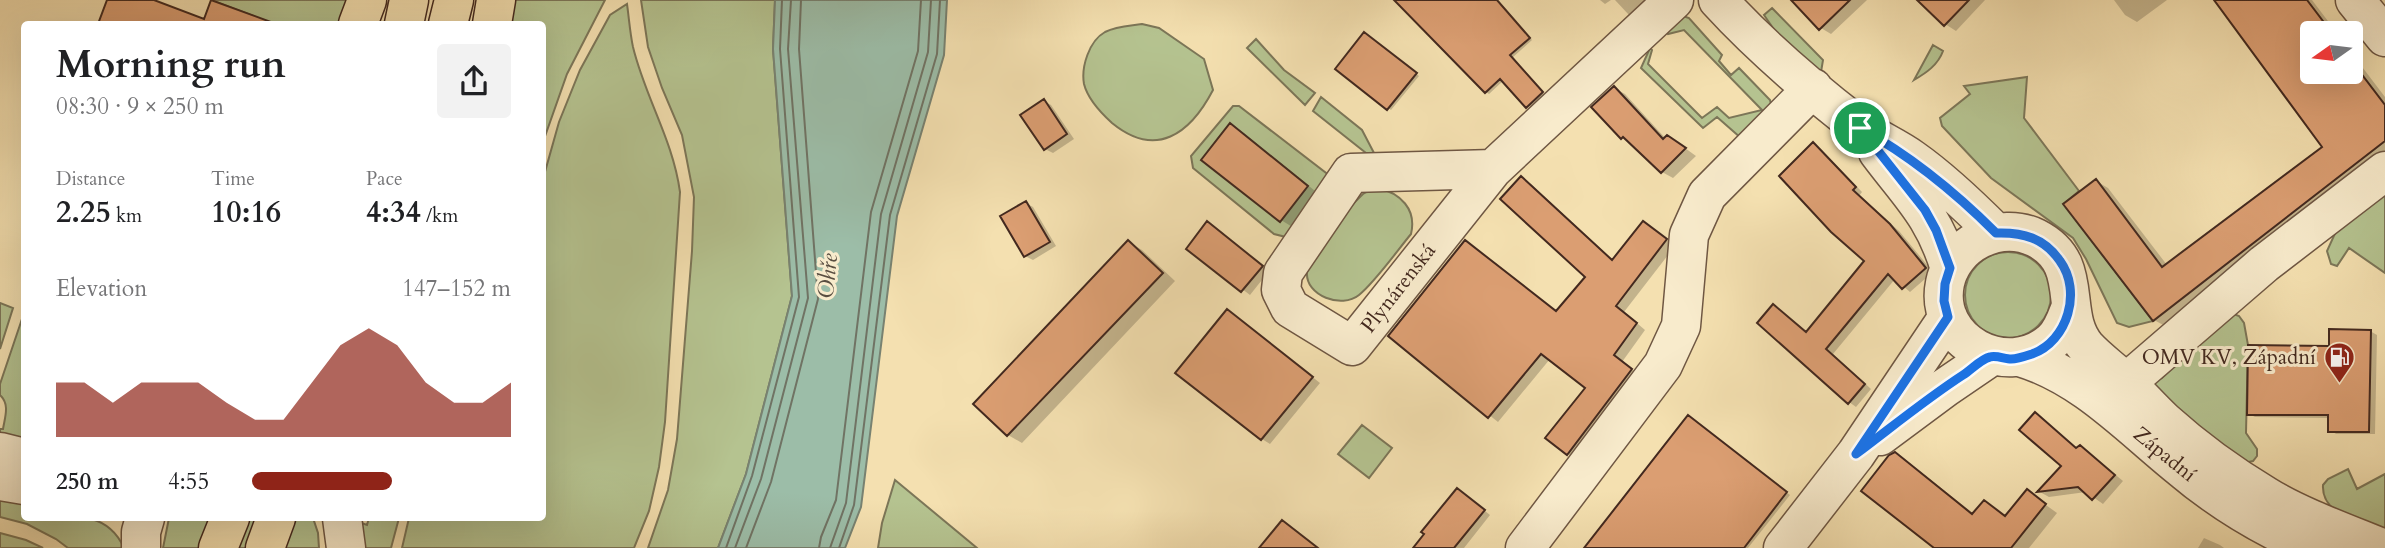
<!DOCTYPE html>
<html lang="en">
<head>
<meta charset="utf-8">
<style>
	:root { --surface:#fff; --page:#f2f2f2; --text:#202124; --muted:#757577; --accent:#8f2418 }
	body { margin:0; font-family:Cardo,serif; background:var(--page); color:var(--text); height:100vh; display:flex; flex-direction:column; font-size:26px; white-space:nowrap }
	* { box-sizing:border-box; margin:0 }
	p { font-size:23px; color:var(--muted) }
	.icon { flex:none; width:38px; height:38px; fill:none; stroke:currentColor; stroke-width:2; stroke-linecap:round; stroke-linejoin:round }
	.map { position:relative; flex:1; overflow:hidden }
	.side { position:absolute; left:21px; top:21px; width:525px; height:500px; display:flex; flex-direction:column; background:var(--surface); border-radius:7px; box-shadow:0 7px 28px #0002 }
	.side>* { flex:none }
	.needle { width:46px; rotate:256deg }
	.controls { position:absolute; left:2300px; top:21px; display:grid; gap:14px }
	.controls a { display:grid; place-items:center; width:63px; height:63px; border-radius:7px; background:var(--surface); box-shadow:0 7px 28px #0002; font-size:35px }
	.pin { position:absolute; display:grid; place-items:center; width:60px; height:60px; color:#fff; margin:-30px; border:4px solid #fff; border-radius:50%; box-shadow:0 2px 7px #0007 }
	.round { display:grid; place-items:center; flex:none; width:74px; height:74px; border-radius:7px; background:var(--page) }
	.summary { display:flex; align-items:center; justify-content:space-between; height:119px; padding:0 35px }
	h1 { font-size:38px; font-weight:800; line-height:52px }
	.stats { display:grid; grid-template-columns:repeat(3,1fr); gap:10px; height:119px; padding:7px 35px }
	.stats div { display:grid; align-content:center }
	.stats b { font-size:30px; font-weight:800 }
	.stats small { font-size:19px; font-weight:400 }
	.stats p { font-size:19px }
	.chart { height:196px; padding:14px 35px }
	.chart p { display:flex; justify-content:space-between }
	.chart svg { width:100%; height:126px; margin-top:7px; fill:var(--accent); opacity:.7 }
	ul { padding:0 35px; list-style:none; font-size:23px }
	li { display:grid; grid-template-columns:112px 84px 1fr; align-items:center; height:52px }
	li i { height:18px; border-radius:9px; background:var(--accent) }
	.map>svg:first-child { display:block }
	.green { fill:#b5c390; stroke:#7c7658; stroke-width:2 }
	.water { fill:#9cbda8; stroke:#788271; stroke-width:2 }
	.shadow { fill:#0003 }
	.lines { fill:none; stroke-linecap:round; stroke-linejoin:round }
	.shore { stroke:#707364; stroke-width:2 }
	.building { fill:#db9e72; stroke:#43291f; stroke-width:2 }
	.minor-casing { stroke:#6f5743; stroke-width:41 }
	.highway-casing { stroke:#43291f; stroke-width:41 }
	.minor { stroke:#f8ebcc; stroke-width:38 }
	.highway { stroke:#f4e0b0; stroke-width:38 }
	.route-casing { stroke:#fff; stroke-width:14 }
	.route { stroke:#1a73e8; stroke-width:9 }
	.labels { text-anchor:middle; stroke-width:6; stroke-linejoin:round; paint-order:stroke }
	.street-label { font-size:21px; fill:#43291f; stroke:#f8ebcc }
	.poi-label { font-size:21px; fill:#43291f; stroke:#f8ebcc; text-anchor:end }
	.water-label { font-size:23px; font-style:italic; fill:#594e41; stroke:#f8ebcc }
</style>
</head>
<body>
<div class="map">
<svg width="2385" height="548" viewBox="0 0 2385 548">
	<rect width="100%" height="100%" fill="#f4e0b0"/>
	<filter id="stains"><feTurbulence type="fractalNoise" baseFrequency=".00286" numOctaves="4"/><feColorMatrix values="0 0 0 0 .2 0 0 0 0 .09 0 0 0 0 .02 0 0 0 .5 -.17"/></filter>
	<radialGradient id="worn" r=".72"><stop offset=".6" stop-color="#630" stop-opacity="0"/><stop offset="1" stop-color="#630" stop-opacity=".3"/></radialGradient>
	<path class="green" d="M211,0H354L345,24H251L254,16Z
		M507,0H605L567,74L543,142L542,24H504Z
		M641,0H775L773,49L792,296L746,474L718,548H648L668,490L677,439L692,251L694,197L682,135L662,88L648,47Z
		M627,4C629,18 630,33 633,47C645,97 673,140 680,192L665,422L659,467L649,511L634,548H402L409,518H542L543,179L559,122L580,70L610,15Z
		M1772,8L1823,60L1820,78L1788,50L1764,15Z
		M1683,16L1689,18L1722,55L1719,61L1731,75L1739,68L1770,100L1771,104L1741,138L1717,117L1703,128L1641,68L1650,48L1652,50L1648,64L1702,118L1717,107L1729,118L1762,110L1684,30L1668,34L1666,31Z
		M1142,24L1159,28L1204,59L1213,90C1190,134 1156,159 1112,123C1101,113 1088,100 1084,84C1081,67 1089,41 1105,32C1117,26 1129,26 1142,24Z
		M1256,39L1284,70L1315,93L1305,105L1247,48Z
		M1933,45L1943,51C1938,65 1926,73 1914,80Z
		M2027,77L2024,118L2079,191L2064,204L2153,321L2129,327L2117,323L2086,259L2073,238L1991,178L1942,126L1940,118L1970,94L1964,86Z
		M1321,97L1362,130L1374,153H1366L1313,111Z
		M1233,106H1239L1330,176L1286,237L1274,234L1193,168L1191,156Z
		M2385,184V273L2349,248L2337,266L2331,264L2327,251L2337,229Z
		M1378,188C1400,193 1417,209 1411,234C1397,251 1375,282 1359,295C1342,309 1305,296 1307,272C1309,254 1349,207 1363,194C1367,191 1373,190 1378,188Z
		M1965 295a43 43 0 1 1 86 0a43 43 0 1 1-86 0Z
		M0,303L13,308L0,349Z
		M24,313V447L0,443V429H3C5,417 10,404 0,395V384Z
		M2231,313L2239,316L2244,323L2248,345L2246,433L2257,449V456L2253,461L2239,464L2149,384L2162,378Z
		M1362,425L1392,448L1369,478L1338,454Z
		M2348,469L2357,489L2385,474V531C2362,522 2321,516 2323,485L2328,479Z
		M895,480L977,548H878L882,523Z
		M0,492L24,497V518C64,518 105,506 124,548H68L56,539L27,524L0,517Z
		M169,518H313L318,533L319,548H163Z
		M369,518H399L391,548H359L356,521L367,525Z
		M0,533L26,540L43,548H0Z"/>
	<path class="water" d="M775,0H947L944,55L897,216L861,507L845,548H718L746,474L792,296L773,49Z"/>
	<path class="shadow" d="M109,0H149L205,21L261,22L260,24H100Z
		M1398,0H1496L1532,40L1512,58L1545,95L1531,108L1504,80L1489,94L1486,92Z
		M1600,0H1611L1605,4Z
		M1615,0H1646L1629,15Z
		M1794,0H1867L1831,34L1821,28Z
		M1919,0H1985L1956,31L1945,24Z
		M2114,0H2167L2137,22L2125,15Z
		M2216,0H2312L2337,33H2312V72H2350V51L2385,97V157L2167,327L2154,320L2096,181L2108,188L2167,265L2324,148Z
		M1368,36L1419,76L1391,110L1338,68Z
		M1614,88L1625,94L1666,139L1678,143L1696,156L1673,178L1662,172L1633,144L1622,138Z
		M1044,101L1051,105L1074,139L1053,153L1045,149Z
		M1231,126L1244,133L1320,195L1294,228L1281,220Z
		M1813,144L1821,149L1862,192L1859,196L1899,231L1933,272L1910,292L1895,279L1833,354L1871,389L1856,407L1849,402L1807,333L1866,261Z
		M1522,178L1531,184L1614,261L1653,228L1675,246L1624,312L1645,330L1622,362L1640,376L1577,459L1568,454L1587,387L1550,359L1498,422L1390,336L1465,242L1557,312L1587,277Z
		M1026,203L1033,207L1056,246L1033,260L1025,256Z
		M1215,228L1269,271L1250,295L1188,248Z
		M1129,242L1142,250L1175,281L1022,443L1008,435L976,404Z
		M1235,316L1320,383L1270,444L1262,439Z
		M2370,331L2377,335L2375,434H2336L2330,430V418L2255,417L2249,414L2331,347Z
		M2035,415L2078,449L2080,447L2089,453L2123,481L2103,504L2086,492L2049,497L2040,492L2063,466Z
		M1692,419L1790,495L1748,548H1587Z
		M1895,454L1908,462L1974,514L1984,502L2007,517L2028,492L2057,513L2029,548H1936Z
		M1464,494L1490,515L1464,548H1415Z
		M2204,538L2220,545L2224,548H2198Z"/>
	<g class="lines">
		<path class="shore" d="M726,548L752,476L799,297L780,49L782,0
			M735,548L761,479L808,298L788,49L791,0
			M746,548L771,482L818,299L799,49L801,0
			M819,548L821,537L836,500L871,212L918,51L921,0
			M830,548L846,503L881,214L928,52L931,0
			M839,548L854,505L890,215L937,54L940,0"/>
	</g>
	<path class="building" d="M107,0H154L204,19L211,0L271,22L270,24H98Z
		M1394,0H1497L1530,38L1510,55L1543,92L1526,108L1500,79L1485,93Z
		M1791,0H1850L1819,30Z
		M1917,0H1969L1944,26Z
		M2214,0H2307L2332,33H2312V72H2350V59L2385,105V141L2153,321L2063,204L2096,179L2162,267L2322,147Z
		M1364,32L1417,73L1387,110L1335,69Z
		M1614,86L1663,139L1667,135L1686,148L1661,173L1623,137L1621,139L1591,107Z
		M1044,99L1067,134L1044,150L1020,115Z
		M1230,123L1308,186L1280,222L1201,160Z
		M1813,142L1856,187L1853,190L1890,224L1926,268L1902,289L1888,274L1826,349L1865,384L1848,404L1757,323L1773,304L1806,332L1864,261L1831,232L1779,176Z
		M1521,176L1612,260L1643,221L1667,239L1616,306L1637,323L1614,355L1632,369L1567,455L1545,438L1585,388L1541,354L1488,418L1388,336L1465,240L1556,311L1585,277L1500,199Z
		M1026,201L1050,242L1024,257L1000,216Z
		M1207,221L1263,266L1241,292L1186,249Z
		M1128,240L1163,273L1007,436L973,404Z
		M1227,309L1313,377L1261,440L1175,373Z
		M2329,329L2371,330L2369,432H2328V415H2247L2248,345L2329,346Z
		M2035,412L2076,448L2080,445L2115,475L2092,500L2078,487L2037,492L2061,466L2019,430Z
		M1688,415L1787,492L1744,548H1584Z
		M1895,452L1972,514L1984,500L2005,516L2027,489L2046,504L2011,548H1934L1861,491L1889,455Z
		M1457,488L1485,510L1454,548H1413L1424,534L1421,532Z
		M1282,520L1318,548H1259Z"/>
	<g class="lines">
		<defs>
			<path id="minor" d="M1718,0C1760,46 1808,87 1857,125C1873,138 1894,146 1912,159C1942,180 1969,206 1996,233
				M2355,0L2385,37
				M1878,152C1910,195 1934,215 1950,269
				M1493,169L1351,173L1283,273L1281,290L1290,308L1352,346L1493,169L1674,0
				M2071,306C2066,319 2062,333 2051,342C2007,380 1933,342 1945,283C1953,244 1999,220 2036,238C2087,264 2057,314 2087,348C2099,361 2114,371 2127,384C2140,396 2151,409 2164,421C2195,449 2231,475 2266,496C2298,516 2348,534 2382,548
				M2020,357C2084,376 2130,427 2181,468C2220,501 2265,528 2312,548
				M2126,383L2264,264L2385,171
				M1880,436L1946,387L1990,357
				M0,452L24,458
				M0,481L24,485
				M342,518L346,548
				M141,548V532L145,518
				M1525,548L1663,365L1681,326L1689,235L1707,195L1813,88
				M1783,548L1856,454L1948,317"/>
			<path id="highway" d="M358,24L367,0
				M404,24L409,0
				M448,24L454,0
				M492,24L496,0
				M218,548L230,518
				M265,548L276,518"/>
		</defs>
		<use href="#minor" class="minor-casing"/>
		<use href="#highway" class="highway-casing"/>
		<use href="#minor" class="minor"/>
		<use href="#highway" class="highway"/>
	</g>
	<g class="lines">
		<defs>
			<path id="route" d="M1860,128C1911,156 1954,191 1996,233C2023,232 2044,238 2060,261C2082,291 2068,341 2032,354C2026,356 2017,359 2011,359C2005,359 1996,355 1990,357C1981,359 1971,370 1963,375C1926,399 1892,427 1856,454L1948,317L1944,301L1945,284L1950,268L1936,230L1925,210Z"/>
		</defs>
		<use href="#route" class="route-casing"/>
		<use href="#route" class="route"/>
	</g>
	<defs>
		<symbol id="fuel-pin" viewBox="-11 -11 22 30"><path d="M0 17L-7.5 6A9.5 9.5 0 1 1 7.5 6Z" fill="#8f2418" stroke="#f8ebcc"/><path d="M-5.5-6h7V0h2V4h1.3V-2.5L3-4.5l.8-.8L6-3V5H2.5V1h-1V6h-7ZM-4.2-4.7v3.2H.2V-4.7Z" fill="#fff"/></symbol>
	</defs>
	<g fill-rule="evenodd">
		<use href="#fuel-pin" x="2322" y="340" width="35" height="47"/>
	</g>
	<g class="labels">
		<g class="street-label">
			<text transform="translate(1398 288) rotate(-52)" y="7">Plynárenská</text>
			<text transform="translate(2165 454) rotate(39)" y="7">Západní</text>
		</g>
		<g class="poi-label">
			<text x="2316" y="364">OMV KV, Západní</text>
		</g>
		<g class="water-label">
			<text transform="translate(827 276) rotate(-85)" y="8">Ohře</text>
		</g>
	</g>
	<rect width="100%" height="100%" filter="url(#stains)"/>
	<rect width="100%" height="100%" fill="url(#worn)"/>
</svg>
<div class="controls">
<a><svg class="needle" viewBox="-14 -14 28 28"><path d="M0-13l5 13h-10z" fill="#e53935"/><path d="M0 13l5-13h-10z" fill="#757577"/></svg></a>
</div>
<div class="pin" style="left:1860px;top:128px;background:#1e9e55"><svg class="icon" aria-label="arrive" viewBox="0 0 24 24"><path d="M6 21V4h12l-3 4 3 4H6"/></svg></div>
<section class="side">
<div class="summary"><div><h1>Morning run</h1><p>08:30 · 9 × 250 m</p></div><a class="round"><svg class="icon" aria-label="share" viewBox="0 0 24 24"><path d="M12 15V3M7 8l5-5 5 5M5 13v7h14v-7"/></svg></a></div>
<div class="stats">
<div><p>Distance</p><b>2.25<small> km</small></b></div>
<div><p>Time</p><b>10:16</b></div>
<div><p>Pace</p><b>4:34<small> /km</small></b></div>
</div>
<div class="chart"><p><span>Elevation</span>147–152 m</p>
<svg viewBox="0 0 160 44" preserveAspectRatio="none"><path d="M0 44V25L10 25L20 32L30 25L40 25L50 25L60 32L70 38L80 38L90 25L100 12L110 6L120 12L130 25L140 32L150 32L160 25V44z"/></svg>
</div>
<ul>
<li><b>250 m</b>4:55<i style="width:54%"></i></li>
</ul>
</section>
</div>
</body>
</html>
